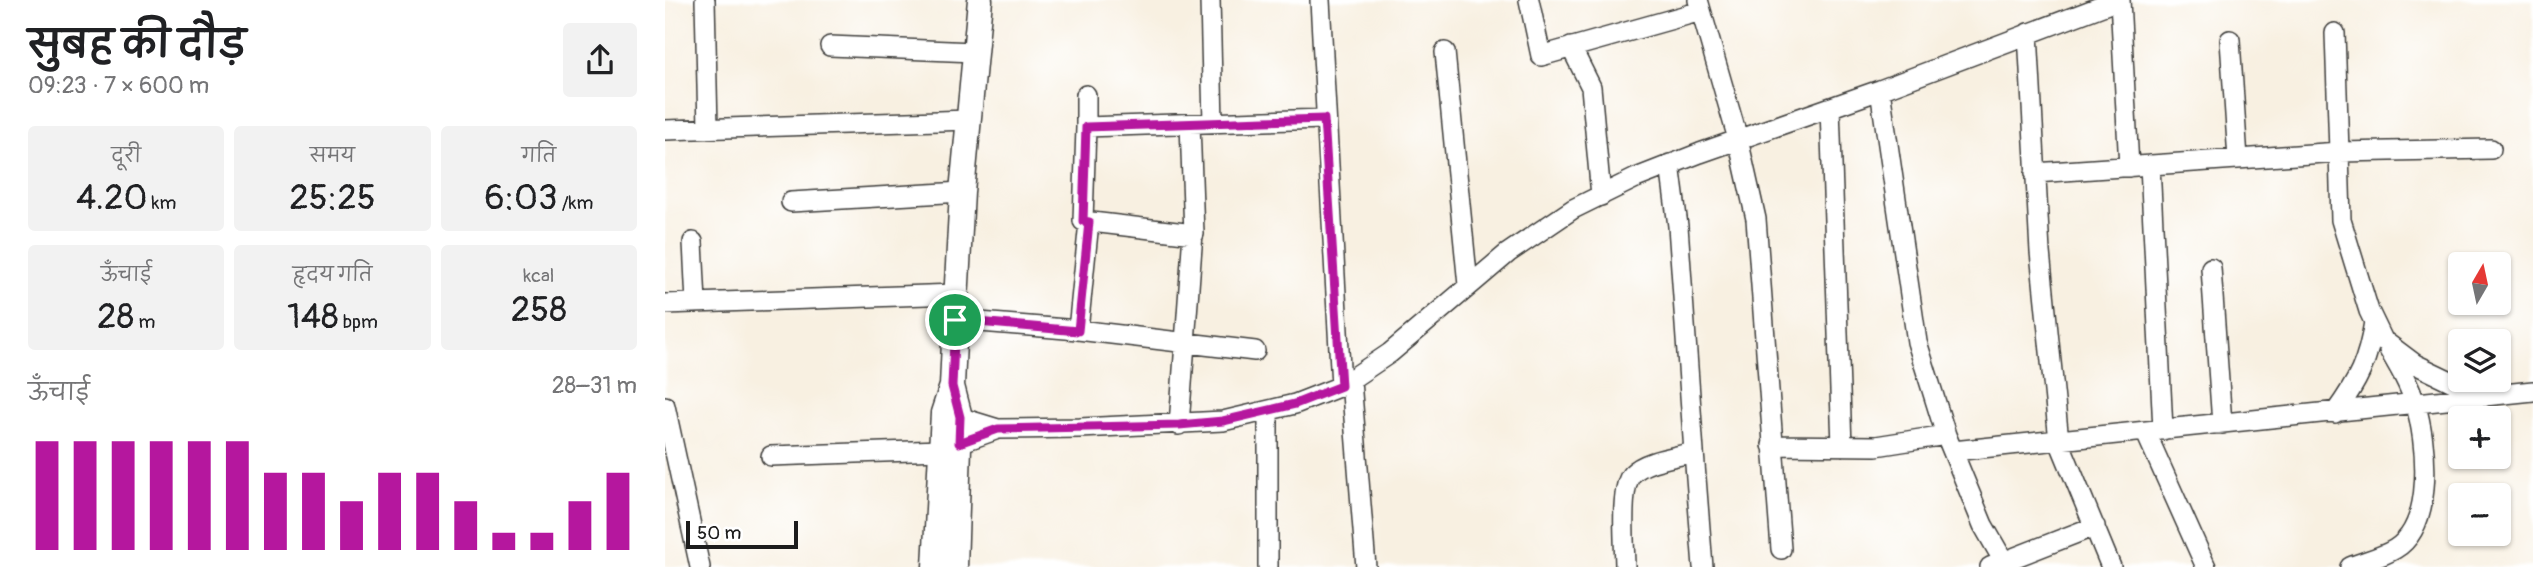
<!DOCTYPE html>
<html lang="hi">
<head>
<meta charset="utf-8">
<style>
	:root { --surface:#fff; --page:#f2f2f2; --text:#202124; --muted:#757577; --accent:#b5179e }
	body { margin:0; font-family:Pangolin,"Playpen Sans Deva",sans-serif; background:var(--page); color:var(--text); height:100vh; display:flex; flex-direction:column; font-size:26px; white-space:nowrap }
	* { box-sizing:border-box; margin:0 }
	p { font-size:23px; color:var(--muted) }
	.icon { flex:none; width:38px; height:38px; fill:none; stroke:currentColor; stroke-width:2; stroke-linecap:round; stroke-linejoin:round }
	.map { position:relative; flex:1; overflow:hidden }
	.side { display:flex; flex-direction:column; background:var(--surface); width:665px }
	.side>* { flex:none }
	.needle { width:46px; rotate:9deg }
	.controls { position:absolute; left:1783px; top:252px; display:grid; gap:14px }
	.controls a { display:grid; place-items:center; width:63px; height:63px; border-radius:7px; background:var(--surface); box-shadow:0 2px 5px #0004; font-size:35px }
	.scale { position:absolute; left:21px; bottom:18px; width:112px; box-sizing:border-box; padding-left:7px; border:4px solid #1c1c1c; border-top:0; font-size:19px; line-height:24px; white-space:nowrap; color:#1c1c1c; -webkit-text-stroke:5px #fff; paint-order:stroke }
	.pin { position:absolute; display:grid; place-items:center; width:60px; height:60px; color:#fff; margin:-30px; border:4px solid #fff; border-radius:50%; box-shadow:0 2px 7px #0007 }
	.round { display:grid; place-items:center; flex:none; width:74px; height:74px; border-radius:7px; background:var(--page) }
	.headline { display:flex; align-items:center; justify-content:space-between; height:119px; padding:0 28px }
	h1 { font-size:38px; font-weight:600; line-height:52px }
	.stats { display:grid; grid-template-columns:repeat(3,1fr); gap:10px; height:119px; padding:7px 28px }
	.stats div { display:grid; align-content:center; border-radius:7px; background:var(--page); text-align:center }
	.stats b { font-size:35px; font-weight:600 }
	.stats small { font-size:19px; font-weight:400 }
	.stats p { font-size:19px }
	.chart { height:196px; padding:14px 28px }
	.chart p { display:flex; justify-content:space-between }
	.chart svg { width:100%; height:126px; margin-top:7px; stroke:var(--accent); stroke-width:6 }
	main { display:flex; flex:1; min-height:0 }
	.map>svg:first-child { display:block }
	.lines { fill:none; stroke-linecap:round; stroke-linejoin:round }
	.minor-casing { stroke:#3d3c3a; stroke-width:22 }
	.major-casing { stroke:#3d3c3a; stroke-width:27 }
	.minor { stroke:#fff; stroke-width:19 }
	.major { stroke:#fff; stroke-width:24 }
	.route-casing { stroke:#fff; stroke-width:14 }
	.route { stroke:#b5179e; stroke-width:9 }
</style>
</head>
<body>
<main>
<section class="side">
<div class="headline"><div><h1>सुबह की दौड़</h1><p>09:23 · 7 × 600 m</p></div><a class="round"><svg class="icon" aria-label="share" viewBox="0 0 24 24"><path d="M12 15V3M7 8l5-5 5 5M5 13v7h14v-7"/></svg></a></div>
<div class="stats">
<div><p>दूरी</p><b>4.20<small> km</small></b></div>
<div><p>समय</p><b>25:25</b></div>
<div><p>गति</p><b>6:03<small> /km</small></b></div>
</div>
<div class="stats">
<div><p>ऊँचाई</p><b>28<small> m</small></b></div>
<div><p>हृदय गति</p><b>148<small> bpm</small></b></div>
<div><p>kcal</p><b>258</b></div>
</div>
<div class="chart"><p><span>ऊँचाई</span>28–31 m</p>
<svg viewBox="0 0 160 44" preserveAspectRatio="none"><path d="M5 44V6M15 44V6M25 44V6M35 44V6M45 44V6M55 44V6M65 44V17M75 44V17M85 44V27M95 44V17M105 44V17M115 44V27M125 44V38M135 44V38M145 44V27M155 44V17"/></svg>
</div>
</section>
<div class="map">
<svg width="1868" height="567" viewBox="0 0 1868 567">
	<rect width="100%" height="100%" fill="#fff"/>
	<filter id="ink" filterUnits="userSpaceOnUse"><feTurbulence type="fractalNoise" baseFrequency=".0143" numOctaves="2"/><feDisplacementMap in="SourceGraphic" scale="14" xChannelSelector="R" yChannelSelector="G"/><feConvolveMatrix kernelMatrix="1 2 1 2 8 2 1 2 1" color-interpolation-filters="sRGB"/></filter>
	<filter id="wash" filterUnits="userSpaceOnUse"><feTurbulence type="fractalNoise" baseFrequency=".00686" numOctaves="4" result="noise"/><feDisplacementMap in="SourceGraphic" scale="28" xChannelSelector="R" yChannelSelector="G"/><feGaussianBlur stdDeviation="1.57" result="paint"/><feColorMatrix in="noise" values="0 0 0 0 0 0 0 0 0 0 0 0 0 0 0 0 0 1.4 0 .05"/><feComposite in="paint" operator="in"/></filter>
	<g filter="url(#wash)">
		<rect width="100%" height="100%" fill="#f8f0e1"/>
	</g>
	<g filter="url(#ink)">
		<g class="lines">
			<defs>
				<path id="minor" d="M40,0L43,128
					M545,0L548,123
					M655,0L676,386
					M864,0L876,56L1036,11
					M1033,0L1073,139L1091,219L1116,549
					M1455,0L1464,167
					M1363,33L1375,252L1394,441L1446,567
					M1565,40L1573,159
					M165,46L309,52
					M906,47L926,87L936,196
					M780,52L803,285
					M1215,90L1252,342L1281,435L1318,525L1342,567
					M421,95V127L659,119
					M1165,108L1177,446
					M421,127L418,221L529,234L525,124
					M0,130L304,120
					M1485,165L1498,430
					M1370,173L1674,152L1670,33
					M126,202L297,192
					M28,242L31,303
					M1546,268L1557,424
					M0,304L291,294
					M290,320L413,330L424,222
					M413,330L590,351
					M686,381L701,567
					M1819,397L1750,364L1718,340L1704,311L1676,220L1674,152L1826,149
					M0,406L35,567
					M603,412V567
					M1670,413C1693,381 1703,362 1709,322
					M284,414L333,429L415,428L558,421L630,404L676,386L725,353L843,253L908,209L971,178L1035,153L1215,90L1453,0
					M514,425L528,233
					M1481,433L1541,567
					M1107,445L1211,446L1281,435
					M1288,451L1868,391
					M1029,452L1038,567
					M106,456L275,450L333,429
					M960,567C960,548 954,488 967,474C980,460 1011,457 1029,452L1013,226L1005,164
					M1325,567L1430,526
					M1685,567C1700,561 1717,557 1730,549C1770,525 1762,441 1750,403C1744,384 1734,367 1724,350"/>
				<path id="major" d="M270,567L278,413L287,386
					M290,567L295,417L287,386L290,320L297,192L315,0"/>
			</defs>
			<use href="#minor" class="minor-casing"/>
			<use href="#major" class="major-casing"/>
			<use href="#minor" class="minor"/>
			<use href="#major" class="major"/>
		</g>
	</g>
	<g class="lines" filter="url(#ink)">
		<defs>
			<path id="route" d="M659,119L676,386L630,404L558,421L514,425L333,429L294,443L295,417L287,386L290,320L413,331L424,222L418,221L421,127Z"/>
		</defs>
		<use href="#route" class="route-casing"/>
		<use href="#route" class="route"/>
	</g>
</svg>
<div class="controls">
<a><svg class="needle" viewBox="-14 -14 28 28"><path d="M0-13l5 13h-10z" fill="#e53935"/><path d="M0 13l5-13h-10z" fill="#757577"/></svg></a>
<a><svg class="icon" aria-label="layers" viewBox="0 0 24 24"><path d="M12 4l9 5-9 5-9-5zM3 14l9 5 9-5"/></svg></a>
<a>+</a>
<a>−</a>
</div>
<div class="scale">50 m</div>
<div class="pin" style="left:290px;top:320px;background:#1e9e55"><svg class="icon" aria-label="arrive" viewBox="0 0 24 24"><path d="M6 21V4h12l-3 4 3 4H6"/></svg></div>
</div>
</main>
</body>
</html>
